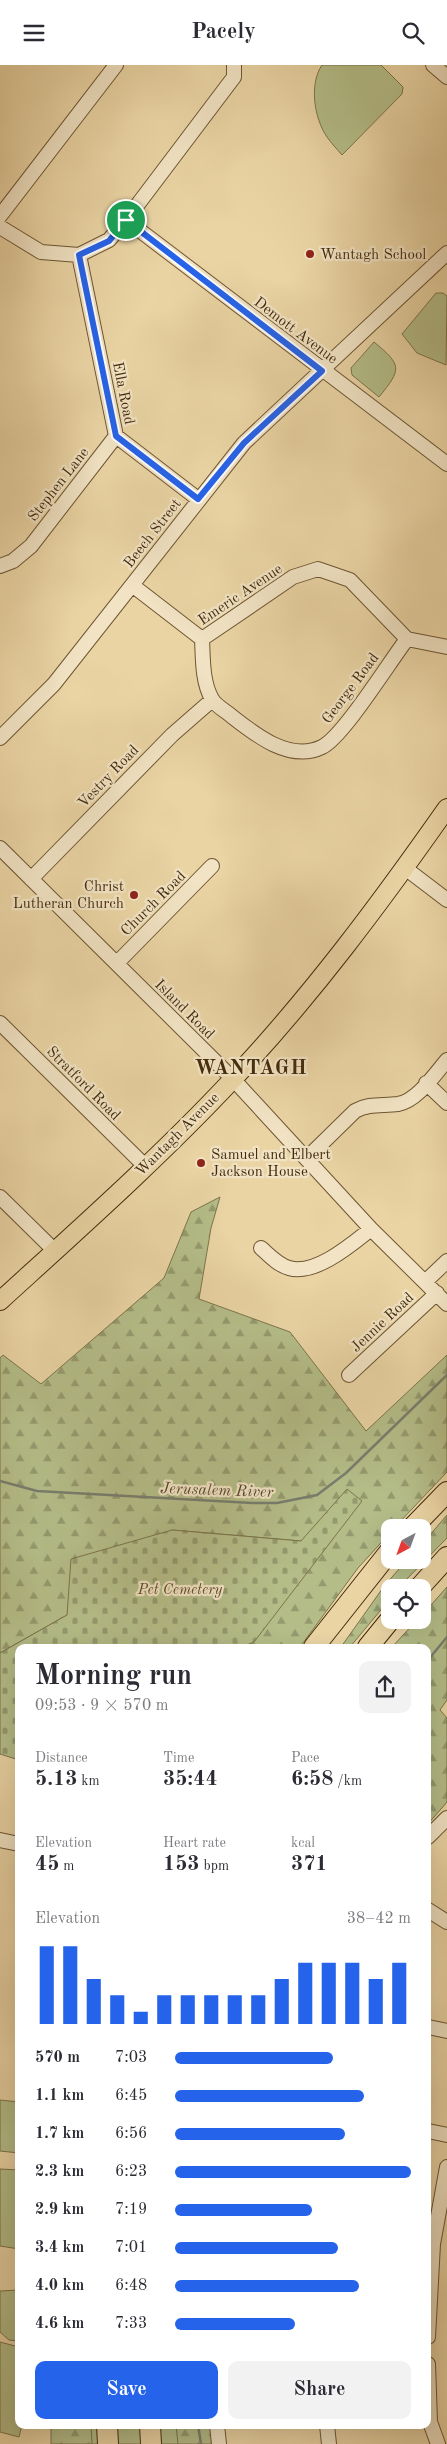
<!DOCTYPE html>
<html lang="en">
<head>
<meta charset="utf-8">
<style>
	:root { --surface:#fff; --page:#f2f2f3; --text:#2b2b33; --muted:#7c7c81; --accent:#2563eb }
	body { margin:0; font-family:"Old Standard TT",serif; background:var(--page); color:var(--text); height:100vh; display:flex; flex-direction:column; font-size:19px; white-space:nowrap }
	* { box-sizing:border-box; margin:0 }
	p { font-size:16px; color:var(--muted) }
	.icon { flex:none; width:28px; height:28px; fill:none; stroke:currentColor; stroke-width:2; stroke-linecap:round; stroke-linejoin:round }
	.map { position:relative; flex:1; overflow:hidden }
	.panel { position:absolute; left:15px; top:1579px; width:416px; height:785px; display:flex; flex-direction:column; background:var(--surface); border-radius:10px; box-shadow:0 5px 20px #0002 }
	.panel>* { flex:none }
	.needle { width:32px; rotate:221deg }
	.controls { position:absolute; left:381px; top:1454px; display:grid; gap:10px }
	.controls a { display:grid; place-items:center; width:50px; height:50px; border-radius:10px; background:var(--surface); box-shadow:0 5px 20px #0002; font-size:25px }
	.pin { position:absolute; display:grid; place-items:center; width:42px; height:42px; color:#fff; margin:-21px; border:2px solid #fff; border-radius:50%; box-shadow:0 1px 5px #0007 }
	.round { display:grid; place-items:center; flex:none; width:52px; height:52px; border-radius:10px; background:var(--page) }
	.summary { display:flex; align-items:center; justify-content:space-between; height:85px; padding:0 20px }
	h1 { font-size:28px; font-weight:600; line-height:38px }
	.figures { display:grid; grid-template-columns:repeat(3,1fr); gap:8px; height:85px; padding:5px 20px }
	.figures div { display:grid; align-content:center }
	.figures b { font-size:21px; font-weight:600 }
	.figures small { font-size:14px; font-weight:400 }
	.figures p { font-size:14px }
	.chart { height:140px; padding:10px 20px }
	.chart p { display:flex; justify-content:space-between }
	.chart svg { width:100%; height:90px; margin-top:5px; stroke:var(--accent); stroke-width:6 }
	.button { display:flex; gap:10px; margin-top:auto; padding:10px 20px }
	.button a { flex:1; height:58px; border-radius:10px; background:var(--accent); color:#fff; font-size:20px; font-weight:600; line-height:58px; text-align:center }
	.button a+a { background:var(--page); color:var(--text) }
	ul { padding:0 20px; list-style:none; font-size:16px }
	li { display:grid; grid-template-columns:80px 60px 1fr; align-items:center; height:38px }
	li i { height:12px; border-radius:6px; background:var(--accent) }
	header { display:flex; justify-content:space-between; align-items:center; height:65px; padding:0 20px; background:var(--surface); font-size:22px; font-weight:600 }
	.map>svg:first-child { display:block }
	.green { fill:#b4bd88; stroke:#7c744a }
	.forest { fill:url(#forest-firs); stroke:#7c744a }
	.cemetery { fill:url(#cemetery-stones); stroke:#7c744a }
	.lines { fill:none; stroke-linecap:round; stroke-linejoin:round }
	.stream { stroke:#787e6e; stroke-width:2.5 }
	.minor-casing { stroke:#6d5532; stroke-width:16 }
	.major-casing { stroke:#432b0c; stroke-width:20 }
	.highway-casing { stroke:#432b0c; stroke-width:22 }
	.minor { stroke:#f1e3c4; stroke-width:14 }
	.major { stroke:#ead4a4; stroke-width:18 }
	.highway { stroke:#ead4a4; stroke-width:20 }
	.route-casing { stroke:#fff; stroke-width:10 }
	.route { stroke:#2563eb; stroke-width:6 }
	.poi-dot { fill:#8f2418; stroke:#f1e3c4; stroke-width:2 }
	.labels { text-anchor:middle; stroke-width:4.5; stroke-linejoin:round; paint-order:stroke }
	.poi-label { font-size:15px; fill:#432b0c; stroke:#f1e3c4; text-anchor:start }
	.street-label { font-size:15px; fill:#432b0c; stroke:#f1e3c4 }
	.park-label { font-size:15px; font-style:italic; fill:#5a4825; stroke:#f1e3c4 }
	.water-label { font-size:16px; font-style:italic; fill:#55472d; stroke:#f1e3c4 }
	.district-label { font-size:20px; font-weight:bold; letter-spacing:1px; fill:#432b0c; stroke:#f1e3c4 }
</style>
</head>
<body>
<header><svg class="icon" aria-label="menu" viewBox="0 0 24 24"><path d="M4 6h16M4 12h16M4 18h16"/></svg>Pacely<svg class="icon" aria-label="search" viewBox="0 0 24 24"><circle cx="10" cy="10" r="6"/><path d="M15 15l6 6"/></svg></header>
<div class="map">
<svg width="447" height="2379" viewBox="0 0 447 2379">
	<defs>
		<pattern id="forest-firs" width="22" height="20" patternUnits="userSpaceOnUse" patternTransform="scale(1.25)"><rect width="22" height="20" fill="#b4bd88"/><path d="M5 1l3.5 6h-7zM16 11l3.5 6h-7z" fill="#949a6e"/></pattern>
		<pattern id="cemetery-stones" width="16" height="16" patternUnits="userSpaceOnUse" patternTransform="scale(1.25)"><rect width="16" height="16" fill="#b4bd88"/><path d="M2 7V4a2 2 0 0 1 4 0v3zM10 15v-3a2 2 0 0 1 4 0v3z" fill="#949a6e"/></pattern>
	</defs>
	<rect width="100%" height="100%" fill="#ead4a4"/>
	<filter id="stains"><feTurbulence type="fractalNoise" baseFrequency=".004" numOctaves="4"/><feColorMatrix values="0 0 0 0 .2 0 0 0 0 .09 0 0 0 0 .02 0 0 0 .5 -.17"/></filter>
	<radialGradient id="worn" r=".72"><stop offset=".6" stop-color="#630" stop-opacity="0"/><stop offset="1" stop-color="#630" stop-opacity=".3"/></radialGradient>
	<path class="green" d="M322,0H381L403,22L402,29L342,90C337,84 331,78 327,72C314,53 309,19 322,0Z
		M436,228H443L447,231L446,300L417,288L402,269Z
		M374,277C402,300 402,304 379,332L352,310L351,303Z
		M0,2035L19,2037V2088L0,2086Z
		M0,2104L19,2105V2184L0,2181Z
		M19,2225V2276L9,2275L0,2267V2226Z
		M0,2277L19,2282V2360H22L19,2372L0,2367Z
		M52,2360H213L215,2379H53Z"/>
	<path class="forest" d="M220,1132L211,1163L199,1234L290,1267L366,1366L447,1290V1407L395,1462H390V1468L358,1503L300,1582H242L254,1577L301,1476L172,1465L67,1550L0,1588V1293L3,1290L41,1319L164,1213L191,1147Z
		M447,1450V1473L399,1522H390V1534L350,1582H341L385,1520L407,1495H422L423,1478Z
		M447,1522V1635L440,1645L447,1653V1737L428,1759V1582H392L417,1555H422L423,1549Z
		M51,2360H91L92,2379H51Z
		M176,2360H217L219,2379H178Z"/>
	<path class="cemetery" d="M347,1424L362,1436L254,1577L242,1582H19V1695L0,1689V1588L67,1550L71,1494L172,1465L301,1476Z"/>
	<g class="lines">
		<path class="stream" d="M0,1416L37,1426L252,1438H277L317,1430L346,1408L447,1310
			M428,1595L447,1572
			M198,2360L201,2379"/>
		<defs>
			<path id="minor" d="M433,0L447,12
				M0,151L116,0
				M126,155L447,399
				M0,162L41,187L79,190
				M79,190L116,371L198,434
				M79,190L109,175L126,155L234,12V0
				M0,501L13,496L31,481L116,371
				M132,520L202,574
				M202,574C203,593 202,617 212,634C215,640 224,645 229,649C253,668 289,698 322,682C343,672 390,596 407,574
				M202,574L293,512L318,504L350,515L407,574L447,582
				M0,673L54,619L244,378L447,188
				M0,783L233,1014L371,1164L447,1239
				M405,803L447,835
				M31,814L172,670L212,635
				M117,898L212,801
				M0,958L145,1101
				M426,1018L447,1038
				M307,1093L355,1046C369,1038 382,1041 398,1039C417,1036 435,1009 447,995
				M0,1132L55,1186
				M261,1183C270,1191 278,1200 289,1203C315,1211 352,1179 371,1164
				M426,1216L447,1196
				M349,1310L437,1228
				M428,1772L447,1753
				M0,1775L19,1779
				M428,1845L447,1857
				M428,1962L447,1966
				M428,2066L447,2070
				M428,2272L433,2179L447,2102
				M428,2299L430,2357L438,2379
				M217,2360L219,2379
				M327,2360L329,2379"/>
			<path id="major" d="M0,1236C79,1164 160,1092 233,1014C312,930 381,837 447,743"/>
			<path id="highway" d="M413,1462L447,1427
				M420,1522L447,1492
				M314,1582L390,1486
				M368,1582L390,1555
				M107,2360L108,2379
				M150,2360L151,2379"/>
		</defs>
		<use href="#minor" class="minor-casing"/>
		<use href="#major" class="major-casing"/>
		<use href="#highway" class="highway-casing"/>
		<use href="#minor" class="minor"/>
		<use href="#major" class="major"/>
		<use href="#highway" class="highway"/>
	</g>
	<g class="lines">
		<defs>
			<path id="route" d="M126,155L322,306L244,378L198,434L116,371L79,190L109,176Z"/>
		</defs>
		<use href="#route" class="route-casing"/>
		<use href="#route" class="route"/>
	</g>
	<g class="poi-dot">
		<circle cx="310" cy="189" r="5"/>
		<circle cx="134" cy="830" r="5"/>
		<circle cx="201" cy="1098" r="5"/>
	</g>
	<g class="labels">
		<g class="poi-label">
			<text x="320" y="194">Wantagh School</text>
			<text x="124" y="826" text-anchor="end">Christ<tspan x="124" dy="17">Lutheran Church</tspan></text>
			<text x="211" y="1094">Samuel and Elbert<tspan x="211" dy="17">Jackson House</tspan></text>
		</g>
		<g class="street-label">
			<text transform="translate(296 265) rotate(37)" y="5">Demott Avenue</text>
			<text transform="translate(124 328) rotate(79)" y="5">Ella Road</text>
			<text transform="translate(58 419) rotate(-52)" y="5">Stephen Lane</text>
			<text transform="translate(152 468) rotate(-52)" y="5">Beech Street</text>
			<text transform="translate(240 529) rotate(-34)" y="5">Emeric Avenue</text>
			<text transform="translate(350 623) rotate(-53)" y="5">George Road</text>
			<text transform="translate(108 711) rotate(-46)" y="5">Vestry Road</text>
			<text transform="translate(153 838) rotate(-45)" y="5">Church Road</text>
			<text transform="translate(185 944) rotate(45)" y="5">Island Road</text>
			<text transform="translate(84 1018) rotate(45)" y="5">Stratford Road</text>
			<text transform="translate(177 1069) rotate(-45)" y="5">Wantagh Avenue</text>
			<text transform="translate(382 1257) rotate(-43)" y="5">Jennie Road</text>
		</g>
		<g class="park-label">
			<text x="180" y="1529">Pet Cemetery</text>
		</g>
		<g class="water-label">
			<text transform="translate(217 1424) rotate(2)" y="6">Jerusalem River</text>
		</g>
		<g class="district-label">
			<text x="251" y="1009">WANTAGH</text>
		</g>
	</g>
	<rect width="100%" height="100%" filter="url(#stains)"/>
	<rect width="100%" height="100%" fill="url(#worn)"/>
</svg>
<div class="controls">
<a><svg class="needle" viewBox="-14 -14 28 28"><path d="M0-13l5 13h-10z" fill="#e53935"/><path d="M0 13l5-13h-10z" fill="#7c7c81"/></svg></a>
<a><svg class="icon" aria-label="locate" viewBox="0 0 24 24"><circle cx="12" cy="12" r="6"/><path d="M12 2v4M12 18v4M2 12h4M18 12h4"/></svg></a>
</div>
<div class="pin" style="left:126px;top:155px;background:#1e9e55"><svg class="icon" aria-label="arrive" viewBox="0 0 24 24"><path d="M6 21V4h12l-3 4 3 4H6"/></svg></div>
<section class="panel">
<div class="summary"><div><h1>Morning run</h1><p>09:53 · 9 × 570 m</p></div><a class="round"><svg class="icon" aria-label="share" viewBox="0 0 24 24"><path d="M12 15V3M7 8l5-5 5 5M5 13v7h14v-7"/></svg></a></div>
<div class="figures">
<div><p>Distance</p><b>5.13<small> km</small></b></div>
<div><p>Time</p><b>35:44</b></div>
<div><p>Pace</p><b>6:58<small> /km</small></b></div>
</div>
<div class="figures">
<div><p>Elevation</p><b>45<small> m</small></b></div>
<div><p>Heart rate</p><b>153<small> bpm</small></b></div>
<div><p>kcal</p><b>371</b></div>
</div>
<div class="chart"><p><span>Elevation</span>38–42 m</p>
<svg viewBox="0 0 160 44" preserveAspectRatio="none"><path d="M5 44V6M15 44V6M25 44V22M35 44V30M45 44V38M55 44V30M65 44V30M75 44V30M85 44V30M95 44V30M105 44V22M115 44V14M125 44V14M135 44V14M145 44V22M155 44V14"/></svg>
</div>
<ul>
<li><b>570 m</b>7:03<i style="width:67%"></i></li>
<li><b>1.1 km</b>6:45<i style="width:80%"></i></li>
<li><b>1.7 km</b>6:56<i style="width:72%"></i></li>
<li><b>2.3 km</b>6:23<i style="width:100%"></i></li>
<li><b>2.9 km</b>7:19<i style="width:58%"></i></li>
<li><b>3.4 km</b>7:01<i style="width:69%"></i></li>
<li><b>4.0 km</b>6:48<i style="width:78%"></i></li>
<li><b>4.6 km</b>7:33<i style="width:51%"></i></li>
</ul>
<div class="button"><a>Save</a><a>Share</a></div>
</section>
</div>
</body>
</html>
